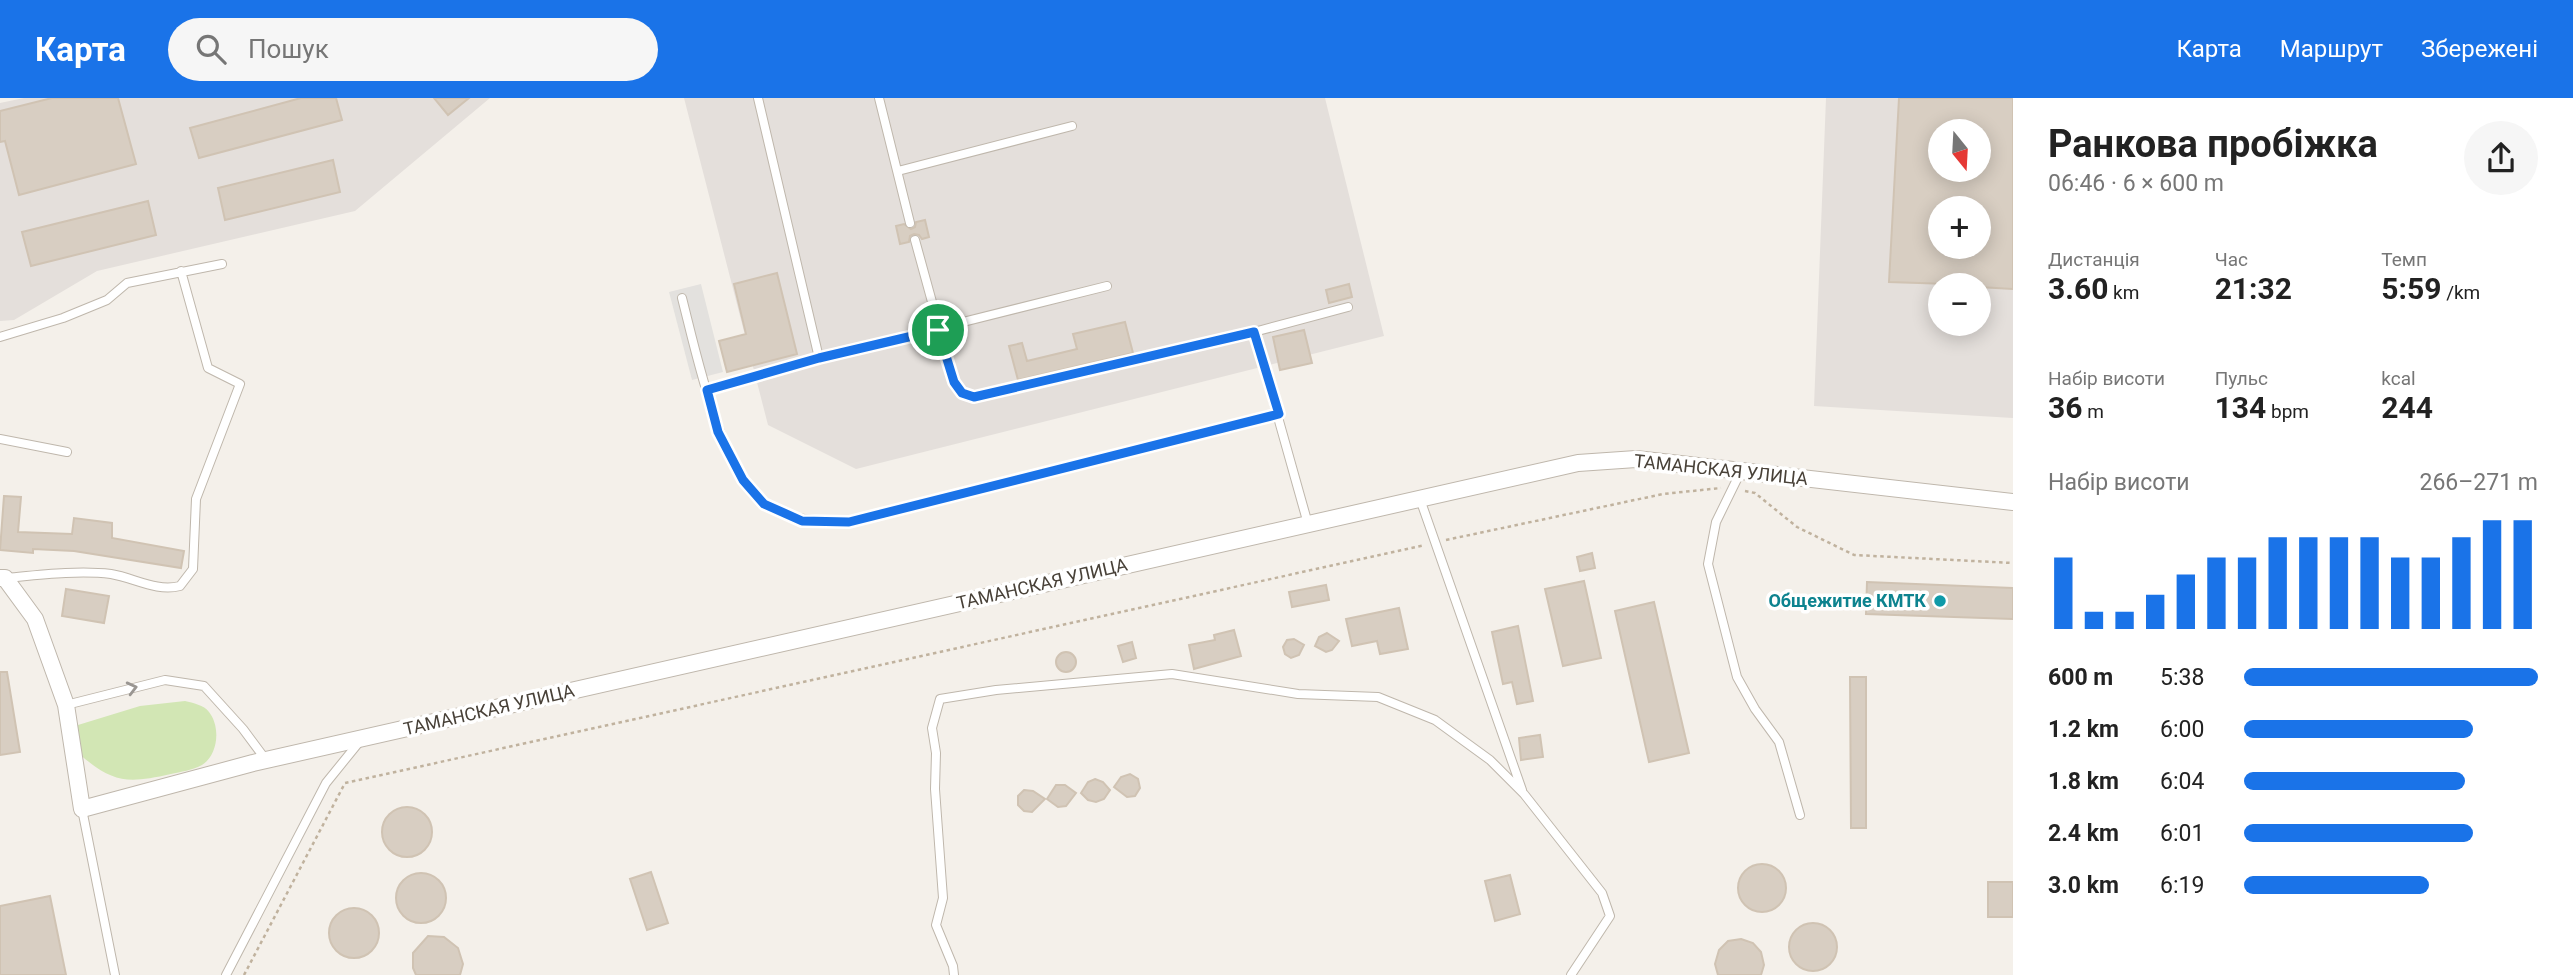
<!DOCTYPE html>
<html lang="uk">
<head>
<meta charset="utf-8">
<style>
	:root { --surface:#fff; --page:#f6f6f6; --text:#222; --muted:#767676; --accent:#1a73e8 }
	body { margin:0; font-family:Roboto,sans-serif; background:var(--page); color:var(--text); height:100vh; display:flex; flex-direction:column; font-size:26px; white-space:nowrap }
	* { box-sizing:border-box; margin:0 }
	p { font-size:23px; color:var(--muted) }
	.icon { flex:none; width:38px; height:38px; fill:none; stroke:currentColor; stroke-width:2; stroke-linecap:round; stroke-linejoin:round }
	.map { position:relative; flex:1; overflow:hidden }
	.drawer { display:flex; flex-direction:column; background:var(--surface); width:560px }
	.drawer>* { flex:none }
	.needle { width:46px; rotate:162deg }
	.buttons { position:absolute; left:1928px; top:21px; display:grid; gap:14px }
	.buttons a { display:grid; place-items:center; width:63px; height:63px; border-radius:50%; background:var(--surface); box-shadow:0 4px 18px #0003; font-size:35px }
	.pin { position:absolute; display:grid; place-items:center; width:60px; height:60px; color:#fff; margin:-30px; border:4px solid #fff; border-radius:50%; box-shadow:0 2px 7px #0007 }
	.round { display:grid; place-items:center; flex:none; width:74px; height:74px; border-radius:37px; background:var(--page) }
	.summary { display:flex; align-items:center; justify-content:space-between; height:119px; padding:0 35px }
	h1 { font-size:38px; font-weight:700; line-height:52px }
	.metrics { display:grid; grid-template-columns:repeat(3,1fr); gap:10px; height:119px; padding:7px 35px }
	.metrics div { display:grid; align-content:center }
	.metrics b { font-size:30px; font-weight:700 }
	.metrics small { font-size:19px; font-weight:400 }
	.metrics p { font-size:19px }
	.chart { height:196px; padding:14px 35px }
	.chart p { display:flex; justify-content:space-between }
	.chart svg { width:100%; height:126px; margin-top:7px; stroke:var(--accent); stroke-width:6 }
	ul { padding:0 35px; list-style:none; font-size:23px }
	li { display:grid; grid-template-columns:112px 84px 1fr; align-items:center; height:52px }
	li i { height:18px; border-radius:9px; background:var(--accent) }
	header { display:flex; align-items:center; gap:42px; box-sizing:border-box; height:98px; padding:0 35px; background:var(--accent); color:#fff }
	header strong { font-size:33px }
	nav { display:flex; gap:38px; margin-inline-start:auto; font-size:24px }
	.search { width:490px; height:63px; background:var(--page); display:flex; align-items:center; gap:18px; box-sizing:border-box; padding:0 24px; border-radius:38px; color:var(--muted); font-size:26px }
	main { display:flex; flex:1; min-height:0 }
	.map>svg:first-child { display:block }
	.industrial { fill:#e4dfdb; fill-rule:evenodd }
	.green { fill:#d2e6b4 }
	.parking { fill:#e3e1de }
	.building { fill:#d8cec2; stroke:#d0c3b3; stroke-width:2; fill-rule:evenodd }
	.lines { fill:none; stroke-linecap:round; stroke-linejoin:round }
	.service-casing { stroke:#bfb7ac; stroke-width:10 }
	.minor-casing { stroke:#bfb7ac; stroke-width:18 }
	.path { stroke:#c0b29e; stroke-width:2.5; stroke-dasharray:3.5 3.5; stroke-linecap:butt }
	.service { stroke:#fff; stroke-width:8 }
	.minor { stroke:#fff; stroke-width:16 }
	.oneway { stroke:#9a9692 }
	.route-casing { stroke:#fff; stroke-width:14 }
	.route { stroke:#1a73e8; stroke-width:9 }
	.culture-dot { fill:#0f9aa8; stroke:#fff; stroke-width:2.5 }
	.labels { text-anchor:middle; stroke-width:7; stroke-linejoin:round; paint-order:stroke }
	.street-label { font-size:18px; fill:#484138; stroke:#fff }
	.culture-label { font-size:18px; font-weight:bold; fill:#0d838f; stroke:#fff; text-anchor:end }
</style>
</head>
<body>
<header>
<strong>Карта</strong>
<div class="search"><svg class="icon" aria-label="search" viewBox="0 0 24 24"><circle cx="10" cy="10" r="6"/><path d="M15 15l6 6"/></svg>Пошук</div>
<nav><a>Карта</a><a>Маршрут</a><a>Збережені</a></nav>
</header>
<main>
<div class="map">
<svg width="2013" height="877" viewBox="0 0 2013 877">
	<rect width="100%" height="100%" fill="#f4f0ea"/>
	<path class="industrial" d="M24,0H490L355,113L97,173L14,222L0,223V5Z
		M684,0H1325L1384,238L856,371L768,327Z
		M1826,0H2013V320L1814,308ZM1941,33H1979V72H1941ZM1941,110H1979V149H1941ZM1941,187H1979V226H1941Z"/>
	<path class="green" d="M185,603C193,605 204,607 209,614C221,629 218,657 202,667C193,672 180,674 171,676C126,686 113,685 78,655V627L140,608Z"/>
	<path class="parking" d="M701,186L723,274L692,282L669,194Z"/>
	<path class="building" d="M52,0H118L136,66L19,97L5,43L0,44V13Z
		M301,0H336L342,22L199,60L190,30Z
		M434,0H469L448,17Z
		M1899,0H2013V191L1979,189V187L1889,184ZM1941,33H1979V72H1941ZM1941,110H1979V149H1941Z
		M333,62L340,94L225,122L218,90Z
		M148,103L156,137L31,168L22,134Z
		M925,122L929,139L922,141L919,137L914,136L910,138L909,144L900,146L896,128L904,126L911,131L915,129L916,124Z
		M777,175L797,256L727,274L719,243L746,236L734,186Z
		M1349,186L1352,199L1329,205L1326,192Z
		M1125,224L1133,255L1018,282L1009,248L1022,245L1027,263L1077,251L1073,236Z
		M1304,232L1312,265L1280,272L1273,239Z
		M4,398L21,399L18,434L72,436L74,420L112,425V440L184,453L181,470L74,453L33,451V455L0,452Z
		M1592,455L1595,470L1580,473L1577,459Z
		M1584,483L1601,560L1563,568L1545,491Z
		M1867,484L2013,490V521L1866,516Z
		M1326,487L1329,502L1292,509L1289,494Z
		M66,491L109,498L104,525L62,518Z
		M1654,504L1689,655L1649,664L1615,513Z
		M1399,510L1408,551L1380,556L1377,543L1352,548L1346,521Z
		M1518,528L1533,603L1517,606L1512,584L1503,586L1492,534Z
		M1234,532L1241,558L1194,571L1189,547L1215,542L1214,537Z
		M1327,535L1339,543L1332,552L1326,554L1315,548L1319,539Z
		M1294,541L1304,547L1299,557L1291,560L1285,556L1283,549L1287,542Z
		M1132,544L1136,560L1123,564L1118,548Z
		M1056 564a10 10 0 1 1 20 0a10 10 0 1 1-20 0Z
		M0,574H7L20,654L0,657Z
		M1850,579H1866V730H1851Z
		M1540,637L1543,659L1521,662L1519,640Z
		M1130,676L1138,681L1140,690L1135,698L1127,699L1114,689L1121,679Z
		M1095,681L1103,684L1110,692L1104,701L1096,704L1088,702L1081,695L1088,684Z
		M1056,687H1065L1076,695L1066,708L1058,709L1047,701Z
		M1024,692L1033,693L1045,701L1032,714L1024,713L1018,707V698Z
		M382 734a25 25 0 1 1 50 0a25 25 0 1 1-50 0Z
		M1738 790a24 24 0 1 1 48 0a24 24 0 1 1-48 0Z
		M651,774L668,825L647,832L630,781Z
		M396 800a25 25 0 1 1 50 0a25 25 0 1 1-50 0Z
		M1510,777L1520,816L1495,823L1485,783Z
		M1988,784H2013V819H1988Z
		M50,798L66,877H0V808Z
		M329 835a25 25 0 1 1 50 0a25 25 0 1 1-50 0Z
		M1789 849a24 24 0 1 1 48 0a24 24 0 1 1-48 0Z
		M428,838L444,839L458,850L463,866L460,877H416L413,870V855Z
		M1741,841L1753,845L1761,854L1764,867L1761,877H1718L1715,866L1719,852L1728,843Z"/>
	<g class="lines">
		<defs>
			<path id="service" d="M758,0L819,260
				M879,0L910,125
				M898,73L1072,28
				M915,142L954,284L962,295L974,299L1254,234L1308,426
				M682,200C695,250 722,380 766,407C794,424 818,423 849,423L1279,316
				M1254,234L1348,209
				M0,239L63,220L107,202L127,185L222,166
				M707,292L819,260L1107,188
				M0,341L67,354
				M1741,373L1716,424L1708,466L1737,579L1755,611L1779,644L1800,717
				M1420,401L1522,692
				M5,480C38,477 78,472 111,476C135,480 156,494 180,488L193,471L196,401L240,286L208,270L181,173
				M66,607L165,582L204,588L243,631L266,662
				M82,711L115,877
				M226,877L326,685L360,643
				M954,877L953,868L936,827L943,800L935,691L936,655L932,630L940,601L996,592L1172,576L1298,596L1378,599L1435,622L1490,662L1524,696L1602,795L1610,818L1571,877"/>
			<path id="minor" d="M0,480H5L35,521L66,607L82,711L253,665L1578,365L1636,361L2013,404"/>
		</defs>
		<use href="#service" class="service-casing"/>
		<use href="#minor" class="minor-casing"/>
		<path class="path" d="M1745,393L1755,395L1797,429L1854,457L2013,465
			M1446,442L1663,396L1721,390
			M244,877L345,685L1425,447"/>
		<use href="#service" class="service"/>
		<use href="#minor" class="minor"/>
	</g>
	<defs><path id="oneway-chevron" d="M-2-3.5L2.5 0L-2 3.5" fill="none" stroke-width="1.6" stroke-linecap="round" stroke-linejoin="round" transform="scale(1.75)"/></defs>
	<use class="oneway" href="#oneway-chevron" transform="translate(132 590) rotate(-14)"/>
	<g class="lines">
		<defs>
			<path id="route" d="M938,232L954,284L962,295L974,299L1254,234L1279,316L849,424L802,423L764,406L743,382L718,334L707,292L819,260Z"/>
		</defs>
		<use href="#route" class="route-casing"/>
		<use href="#route" class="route"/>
	</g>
	<circle class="culture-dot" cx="1940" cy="503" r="7"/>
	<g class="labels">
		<g class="street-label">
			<text transform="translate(1721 372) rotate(6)" y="6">ТАМАНСКАЯ УЛИЦА</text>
			<text transform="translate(1042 486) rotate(-13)" y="6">ТАМАНСКАЯ УЛИЦА</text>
			<text transform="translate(489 612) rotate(-13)" y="6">ТАМАНСКАЯ УЛИЦА</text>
		</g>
		<g class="culture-label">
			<text x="1926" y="509">Общежитие КМТК</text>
		</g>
	</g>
</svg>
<div class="buttons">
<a><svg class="needle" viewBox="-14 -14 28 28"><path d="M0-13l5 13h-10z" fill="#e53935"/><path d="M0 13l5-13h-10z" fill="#767676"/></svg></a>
<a>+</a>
<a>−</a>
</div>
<div class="pin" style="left:938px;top:232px;background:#1e9e55"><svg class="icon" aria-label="arrive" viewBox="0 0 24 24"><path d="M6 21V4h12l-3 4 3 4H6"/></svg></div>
</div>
<section class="drawer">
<div class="summary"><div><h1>Ранкова пробіжка</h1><p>06:46 · 6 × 600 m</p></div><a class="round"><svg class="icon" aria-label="share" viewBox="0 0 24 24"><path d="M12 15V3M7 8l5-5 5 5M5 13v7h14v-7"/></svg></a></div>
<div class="metrics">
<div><p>Дистанція</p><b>3.60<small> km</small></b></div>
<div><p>Час</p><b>21:32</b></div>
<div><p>Темп</p><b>5:59<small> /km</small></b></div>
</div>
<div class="metrics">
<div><p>Набір висоти</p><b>36<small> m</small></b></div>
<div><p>Пульс</p><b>134<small> bpm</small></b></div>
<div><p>kcal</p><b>244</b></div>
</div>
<div class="chart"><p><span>Набір висоти</span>266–271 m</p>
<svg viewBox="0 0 160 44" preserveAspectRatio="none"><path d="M5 44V19M15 44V38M25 44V38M35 44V32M45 44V25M55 44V19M65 44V19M75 44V12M85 44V12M95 44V12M105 44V12M115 44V19M125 44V19M135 44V12M145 44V6M155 44V6"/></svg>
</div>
<ul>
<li><b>600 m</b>5:38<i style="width:100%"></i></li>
<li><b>1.2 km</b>6:00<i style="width:78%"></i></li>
<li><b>1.8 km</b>6:04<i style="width:75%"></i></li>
<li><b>2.4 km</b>6:01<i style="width:78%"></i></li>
<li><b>3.0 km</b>6:19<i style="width:63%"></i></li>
</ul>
</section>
</main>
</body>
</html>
